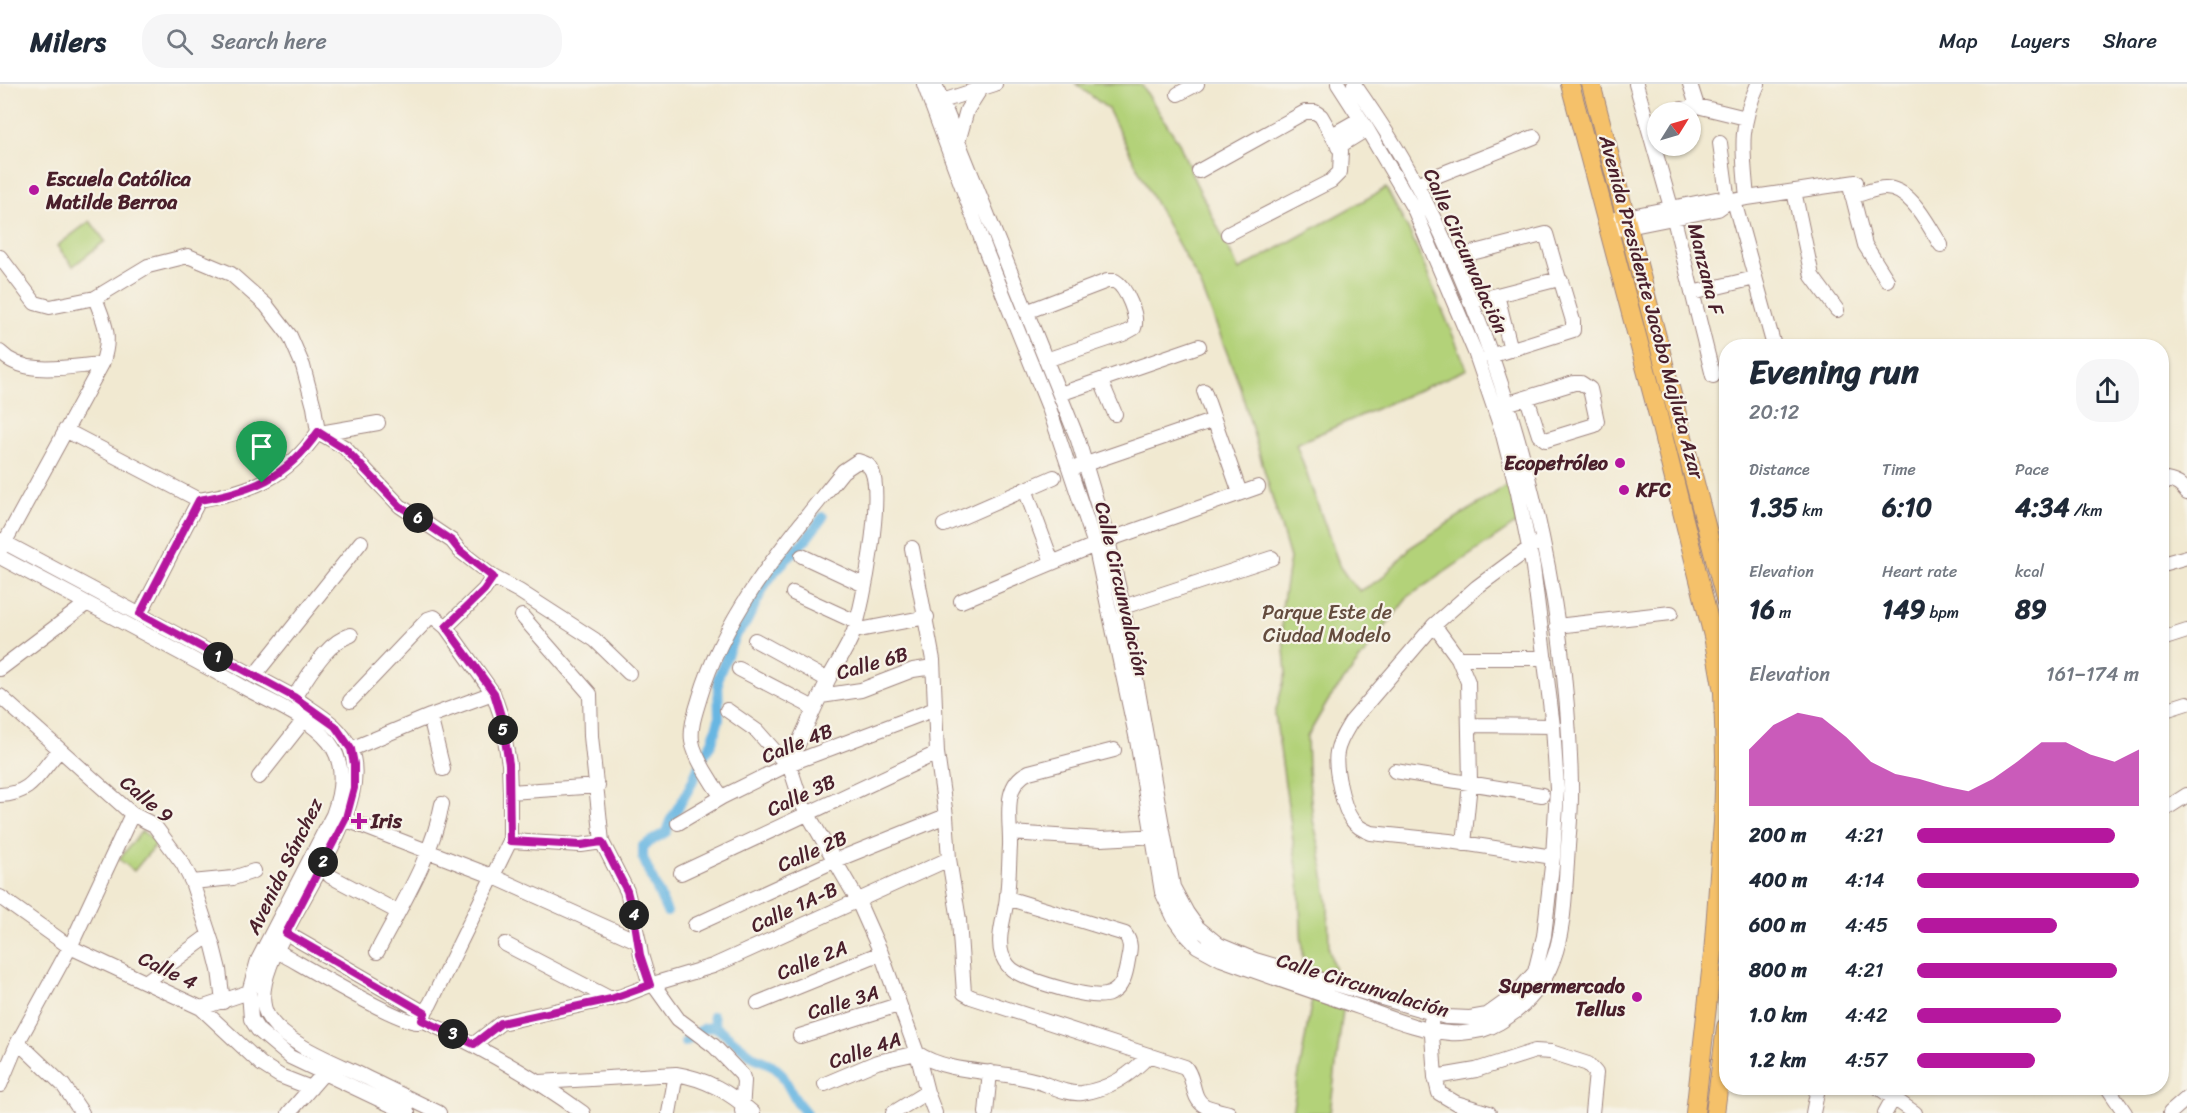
<!DOCTYPE html>
<html lang="en">
<head>
<meta charset="utf-8">
<style>
	:root { --surface:#fff; --page:#f6f6f7; --text:#1f2937; --muted:#747a83; --line:#e0e1e3; --accent:#b5179e }
	body { margin:0; font-family:Sriracha,sans-serif; background:var(--page); color:var(--text); height:100vh; display:flex; flex-direction:column; font-size:22px; white-space:nowrap }
	* { box-sizing:border-box; margin:0 }
	p { font-size:20px; color:var(--muted) }
	.icon { flex:none; width:33px; height:33px; fill:none; stroke:currentColor; stroke-width:2; stroke-linecap:round; stroke-linejoin:round }
	.map { position:relative; flex:1; overflow:hidden }
	.sheet { position:absolute; left:1719px; top:255px; width:450px; height:756px; display:flex; flex-direction:column; background:var(--surface); border-radius:24px; box-shadow:0 2px 4px #0004 }
	.sheet>* { flex:none }
	.needle { width:39px; rotate:53deg }
	.fabs { position:absolute; left:1647px; top:18px; display:grid; gap:12px }
	.fabs a { display:grid; place-items:center; width:54px; height:54px; border-radius:50%; background:var(--surface); box-shadow:0 2px 4px #0004; font-size:30px }
	.pin { position:absolute; display:grid; place-items:center; width:51px; height:51px; color:#fff; margin:-62px -26px; border-radius:50% 50% 50% 0; rotate:-45deg; box-shadow:0 0 6px #0007 }
	.pin .icon { rotate:45deg }
	.km { position:absolute; width:30px; height:30px; margin:-15px; border-radius:50%; background:#222; color:#fff; font-size:16px; line-height:30px; text-align:center }
	.round { display:grid; place-items:center; flex:none; width:63px; height:63px; border-radius:24px; background:var(--page) }
	.overview { display:flex; align-items:center; justify-content:space-between; height:102px; padding:0 30px }
	h1 { font-size:33px; font-weight:800; line-height:45px }
	.stats { display:grid; grid-template-columns:repeat(3,1fr); gap:9px; height:102px; padding:6px 30px }
	.stats div { display:grid; align-content:center }
	.stats b { font-size:26px; font-weight:800 }
	.stats small { font-size:16px; font-weight:400 }
	.stats p { font-size:16px }
	.chart { height:168px; padding:12px 30px }
	.chart p { display:flex; justify-content:space-between }
	.chart svg { width:100%; height:108px; margin-top:6px; fill:var(--accent); opacity:.7 }
	ul { padding:0 30px; list-style:none; font-size:20px }
	li { display:grid; grid-template-columns:96px 72px 1fr; align-items:center; height:45px }
	li i { height:15px; border-radius:8px; background:var(--accent) }
	header { display:flex; align-items:center; gap:36px; box-sizing:border-box; height:84px; padding:0 30px; background:var(--surface); border-bottom:2px solid var(--line) }
	header strong { font-size:28px }
	nav { display:flex; gap:33px; margin-inline-start:auto; font-size:21px }
	.search { width:420px; height:54px; background:var(--page); display:flex; align-items:center; gap:15px; box-sizing:border-box; padding:0 21px; border-radius:24px; color:var(--muted); font-size:22px }
	.map>svg:first-child { display:block }
	.green { fill:#b3d279; stroke:#7e7852; stroke-width:1.5 }
	.lines { fill:none; stroke-linecap:round; stroke-linejoin:round }
	.canal { stroke:#68b6e2; stroke-width:10 }
	.minor-casing { stroke:#9e847e; stroke-width:16 }
	.major-casing { stroke:#9e847e; stroke-width:20 }
	.minor { stroke:#fff; stroke-width:14 }
	.major { stroke:#f5c16b; stroke-width:18 }
	.route-casing { stroke:#fff; stroke-width:12 }
	.route { stroke:#b5179e; stroke-width:8 }
	.poi-dot { fill:#b5179e; stroke:#f7f3e8; stroke-width:2 }
	.labels { text-anchor:middle; stroke-width:4.5; stroke-linejoin:round; paint-order:stroke }
	.poi-label { font-size:20px; font-weight:bold; fill:#4a1f2b; stroke:#f7f3e8; text-anchor:start }
	.street-label { font-size:20px; fill:#4a1f2b; stroke:#f7f3e8 }
	.park-label { font-size:20px; fill:#644c3e; stroke:#f7f3e8 }
</style>
</head>
<body>
<header>
<strong>Milers</strong>
<div class="search"><svg class="icon" aria-label="search" viewBox="0 0 24 24"><circle cx="10" cy="10" r="6"/><path d="M15 15l6 6"/></svg>Search here</div>
<nav><a>Map</a><a>Layers</a><a>Share</a></nav>
</header>
<div class="map">
<svg width="2187" height="1029" viewBox="0 0 2187 1029">
	<rect width="100%" height="100%" fill="#f7f3e8"/>
	<filter id="ink" filterUnits="userSpaceOnUse"><feTurbulence type="fractalNoise" baseFrequency=".0167" numOctaves="2"/><feDisplacementMap in="SourceGraphic" scale="12" xChannelSelector="R" yChannelSelector="G"/><feConvolveMatrix kernelMatrix="1 2 1 2 8 2 1 2 1" color-interpolation-filters="sRGB"/></filter>
	<filter id="wash" filterUnits="userSpaceOnUse"><feTurbulence type="fractalNoise" baseFrequency=".008" numOctaves="4" result="noise"/><feDisplacementMap in="SourceGraphic" scale="24" xChannelSelector="R" yChannelSelector="G"/><feGaussianBlur stdDeviation="1.35" result="paint"/><feColorMatrix in="noise" values="0 0 0 0 0 0 0 0 0 0 0 0 0 0 0 0 0 1.4 0 .05"/><feComposite in="paint" operator="in"/></filter>
	<g filter="url(#wash)">
		<rect width="100%" height="100%" fill="#f1e9d1"/>
		<path class="green" d="M1076,0H1141L1179,59L1195,97L1239,186L1386,104L1412,153L1467,285L1296,360L1340,483L1349,496L1360,507L1381,495L1411,463L1509,400L1517,439L1408,513L1328,617L1307,653L1308,687L1313,736L1320,765L1328,820L1329,865L1337,895L1303,888L1299,798L1275,630L1286,589L1281,529L1290,474L1239,300L1200,199L1151,111L1108,25Z
			M90,137L105,157L73,182L57,162Z
			M142,747L157,759L134,787L119,775Z
			M1312,915L1343,926L1330,1029H1292Z"/>
		<g class="lines">
			<path class="canal" d="M667,828L643,774V762L666,748L670,737L690,703L702,675L712,658L719,635L718,593L735,552L746,539L765,501L776,486L807,454L823,433
				M716,943L754,973L772,981L781,989L797,1018L806,1029
				M685,958L704,944L716,943L713,932"/>
		</g>
	</g>
	<g filter="url(#ink)">
		<g class="lines">
			<defs>
				<path id="minor" d="M924,0L987,170L1049,324L1095,461L1137,656L1162,808L1175,836L1182,846L1197,862L1221,875C1268,892 1315,908 1362,924C1390,934 1421,947 1450,949C1460,950 1472,948 1482,946C1496,942 1505,935 1516,927C1564,889 1563,835 1567,779C1568,753 1572,727 1571,701C1567,498 1510,273 1413,94C1396,61 1375,30 1354,0
					M935,0L1078,356L1108,456L1123,523L1173,803L1187,829L1197,843L1219,861L1255,876L1446,933L1470,934L1487,931L1515,911L1535,888L1544,852L1553,773L1557,705L1553,642L1533,483L1518,409L1502,347L1475,268L1415,127L1367,45L1338,0
					M1636,0L1671,123L1713,292
					M1690,0L1697,22
					M1178,10L1197,0
					M936,19L995,0
					M1668,28L1697,22L1746,34
					M1332,51L1360,35
					M958,58L967,26L981,4
					M1720,59L1728,118
					M1338,63L1367,45
					M1199,87L1305,28H1315L1321,32L1341,67L1340,88L1331,97L1228,150
					M1416,100L1534,53
					M1851,106L1865,161L1887,196
					M1794,107L1812,192L1837,226
					M1852,112C1863,110 1875,104 1885,104C1912,104 1928,142 1941,161
					M1747,114C1743,68 1738,44 1758,0
					M1734,117L1774,262
					M1606,137L1716,115L1728,118
					M1608,147L1718,125L1728,118L1747,114L1856,98
					M0,173L35,219L50,223L95,214L148,182L188,172L231,190L266,221L290,252L303,282L314,323L318,348C286,394 253,407 199,416
					M1452,174L1546,150L1559,195
					M1692,209L1755,194
					M1497,211L1511,266
					M1470,218L1559,195L1561,197L1573,237V246L1490,272
					M1026,228L1107,197H1115C1126,203 1139,233 1134,244L1123,250L1046,276
					M0,268C25,294 70,282 102,280
					M1101,297L1115,330
					M1204,307L1240,409
					M1060,310L1199,262
					M1506,320L1574,299H1581L1590,305L1597,337L1595,341L1546,356L1539,351L1527,314
					M65,346L199,416
					M318,348L344,363L400,422L452,457L460,467L493,493L519,507L595,556L629,589
					M320,349L378,339
					M1077,383L1214,336
					M2162,401L2167,396C2177,398 2181,401 2187,409
					M1025,405L1052,478
					M944,441L1054,393
					M0,456L294,613C314,628 340,640 350,664C383,739 232,881 269,934C288,961 332,977 361,991C387,1004 413,1016 439,1029
					M1108,456L1258,403
					M1535,460L1477,503L1434,541L1351,638C1345,648 1339,657 1337,668C1334,683 1343,724 1352,736C1357,743 1363,746 1371,749L1449,757L1553,773
					M912,464L933,576L937,669L946,732L949,775L959,836L964,909L971,913L1185,983C1195,993 1191,1015 1205,1022C1212,1025 1221,1027 1229,1029
					M1,465L102,280C112,252 105,240 95,214
					M802,472L864,501
					M0,473C82,517 164,559 245,604C272,619 309,633 329,658C346,680 342,707 333,731L258,876L249,908L251,935L258,946L290,973L408,1029
					M2162,480L2187,473
					M793,509L856,538
					M961,517L1095,461
					M1123,523L1272,474
					M140,530L199,416
					M522,532L590,610L591,652L602,758L627,807L639,858
					M1434,541L1458,574L1468,598L1470,699L1464,760
					M1557,542L1671,529
					M446,543L484,506L493,493
					M854,547L927,533
					M2162,555L2187,547
					M755,556L828,596
					M1458,574H1545
					M0,585L86,520
					M739,585L814,624
					M254,592L361,458
					M0,612L132,730L154,741L183,780L192,798L213,862L219,886L223,918
					M821,612L861,606L913,586L933,583
					M294,613C309,592 325,559 351,551
					M727,626L757,647L787,681
					M2162,627L2187,619
					M430,632L443,685
					M1470,641L1553,642
					M351,665L430,632L493,609
					M1395,687L1542,711
					M259,693L304,636
					M510,708L598,702
					M0,711C34,710 38,688 60,666
					M722,713C713,701 694,672 692,657C690,642 696,627 700,613C726,526 788,456 843,387L858,377C865,379 869,380 872,387C883,413 864,519 854,547C848,564 836,580 828,596C814,624 802,652 789,680L802,720L857,815L881,869L917,969L927,1008L935,1029
					M2162,727L2187,711
					M339,733L492,792L639,858L641,871L650,901
					M678,739L722,713L789,680L935,625
					M1011,749L1101,755L1159,752
					M510,757L581,761L602,758
					M681,789L937,669
					M330,792L398,828
					M192,798L233,794L254,787
					M0,813L70,863L201,924L261,980L280,992L311,1004
					M1007,814L1125,850C1132,859 1130,866 1128,876C1126,889 1123,905 1109,910C1093,917 1032,897 1016,888C1010,885 1005,878 1002,871C996,853 1006,830 1007,812C1009,795 1009,778 1010,762C1011,736 1001,701 1029,688L1114,666
					M695,841L834,777L946,732
					M286,849L425,929
					M505,860L611,915
					M277,867C301,880 398,939 418,938L430,920L510,757V708L509,680L501,632L493,609L446,543L434,533L428,535L350,617
					M377,868C402,820 432,773 442,720
					M147,897L208,852
					M653,900L678,935L714,962L742,991L744,997L742,1027
					M758,919L881,869
					M201,924L249,908
					M422,936C479,962 532,992 583,1029
					M1431,937L1435,993L1439,1009L1456,1019L1489,1029
					M800,952L898,921
					M18,958L63,1001L82,1029
					M474,960L501,939L622,912L653,900L713,882L949,775
					M917,969C948,990 997,986 1033,996C1048,1000 1066,1011 1082,1009C1109,1005 1131,991 1149,971
					M1435,993L1476,986L1535,967L1551,968L1588,980L1596,989L1592,1029
					M540,998L676,990C707,995 729,1008 753,1029
					M825,1000L877,978L917,969
					M0,1001L18,958L70,863L132,730
					M1879,1004L1915,1029
					M2108,1004L2125,1029
					M289,1029L330,982
					M669,1029L676,990
					M893,1029L927,1008
					M986,1029L990,988
					M1813,1029L1818,1004
					M1885,1029L1899,1004
					M2170,1029L2187,1014"/>
				<path id="major" d="M1570,0L1658,331L1713,552L1723,608L1725,672L1723,738L1713,870L1695,1029
					M1591,0L1726,518
					M1715,1029L1726,943"/>
			</defs>
			<use href="#minor" class="minor-casing"/>
			<use href="#major" class="major-casing"/>
			<use href="#minor" class="minor"/>
			<use href="#major" class="major"/>
		</g>
	</g>
	<g class="lines" filter="url(#ink)">
		<defs>
			<path id="route" d="M318,348L345,365L400,422L452,457L460,467L493,493L484,506L446,543L494,609L501,632L509,680L510,757L581,761L602,758L627,807L635,839L640,871L650,901L611,915L501,939L474,960L422,936L425,929L286,849L346,734L354,704V680L351,665L335,642L294,613L140,530L199,416C253,407 286,394 318,348Z"/>
		</defs>
		<use href="#route" class="route-casing"/>
		<use href="#route" class="route"/>
	</g>
	<g class="poi-dot">
		<circle cx="34" cy="106" r="6"/>
		<circle cx="1620" cy="379" r="6"/>
		<circle cx="1624" cy="406" r="6"/>
		<path d="M356 728h6v6h6v6h-6v6h-6v-6h-6v-6h6z"/>
		<circle cx="1637" cy="913" r="6"/>
	</g>
	<g class="labels">
		<g class="poi-label">
			<text x="46" y="102">Escuela Católica<tspan x="46" dy="23">Matilde Berroa</tspan></text>
			<text x="1608" y="386" text-anchor="end">Ecopetróleo</text>
			<text x="1636" y="413">KFC</text>
			<text x="371" y="744">Iris</text>
			<text x="1625" y="909" text-anchor="end">Supermercado<tspan x="1625" dy="23">Tellus</tspan></text>
		</g>
		<g class="street-label">
			<text transform="translate(1466 167) rotate(66)" y="7">Calle Circunvalación</text>
			<text transform="translate(1706 185) rotate(76)" y="7">Manzana F</text>
			<text transform="translate(1652 223) rotate(75)" y="7">Avenida Presidente Jacobo Majluta Azar</text>
			<text transform="translate(1122 505) rotate(77)" y="7">Calle Circunvalación</text>
			<text transform="translate(872 579) rotate(-16)" y="7">Calle 6B</text>
			<text transform="translate(797 659) rotate(-22)" y="7">Calle 4B</text>
			<text transform="translate(801 711) rotate(-25)" y="7">Calle 3B</text>
			<text transform="translate(147 715) rotate(40)" y="7">Calle 9</text>
			<text transform="translate(812 767) rotate(-24)" y="7">Calle 2B</text>
			<text transform="translate(284 782) rotate(-64)" y="7">Avenida Sánchez</text>
			<text transform="translate(794 823) rotate(-25)" y="7">Calle 1A-B</text>
			<text transform="translate(812 876) rotate(-22)" y="7">Calle 2A</text>
			<text transform="translate(168 886) rotate(26)" y="7">Calle 4</text>
			<text transform="translate(1363 901) rotate(17)" y="7">Calle Circunvalación</text>
			<text transform="translate(843 918) rotate(-17)" y="7">Calle 3A</text>
			<text transform="translate(865 966) rotate(-19)" y="7">Calle 4A</text>
		</g>
		<g class="park-label">
			<text x="1327" y="535">Parque Este de<tspan x="1327" dy="23">Ciudad Modelo</tspan></text>
		</g>
	</g>
</svg>
<div class="fabs">
<a><svg class="needle" viewBox="-14 -14 28 28"><path d="M0-13l5 13h-10z" fill="#e53935"/><path d="M0 13l5-13h-10z" fill="#747a83"/></svg></a>
</div>
<div class="pin" style="left:262px;top:399px;background:#1e9e55"><svg class="icon" aria-label="arrive" viewBox="0 0 24 24"><path d="M6 21V4h12l-3 4 3 4H6"/></svg></div>
<b class="km" style="left:218px;top:573px">1</b>
<b class="km" style="left:323px;top:778px">2</b>
<b class="km" style="left:453px;top:950px">3</b>
<b class="km" style="left:634px;top:831px">4</b>
<b class="km" style="left:503px;top:646px">5</b>
<b class="km" style="left:418px;top:434px">6</b>
<section class="sheet">
<div class="overview"><div><h1>Evening run</h1><p>20:12</p></div><a class="round"><svg class="icon" aria-label="share" viewBox="0 0 24 24"><path d="M12 15V3M7 8l5-5 5 5M5 13v7h14v-7"/></svg></a></div>
<div class="stats">
<div><p>Distance</p><b>1.35<small> km</small></b></div>
<div><p>Time</p><b>6:10</b></div>
<div><p>Pace</p><b>4:34<small> /km</small></b></div>
</div>
<div class="stats">
<div><p>Elevation</p><b>16<small> m</small></b></div>
<div><p>Heart rate</p><b>149<small> bpm</small></b></div>
<div><p>kcal</p><b>89</b></div>
</div>
<div class="chart"><p><span>Elevation</span>161–174 m</p>
<svg viewBox="0 0 160 44" preserveAspectRatio="none"><path d="M0 44V21L10 11L20 6L30 8L40 16L50 26L60 31L70 33L80 36L90 38L100 33L110 26L120 18L130 18L140 23L150 26L160 21V44z"/></svg>
</div>
<ul>
<li><b>200 m</b>4:21<i style="width:89%"></i></li>
<li><b>400 m</b>4:14<i style="width:100%"></i></li>
<li><b>600 m</b>4:45<i style="width:63%"></i></li>
<li><b>800 m</b>4:21<i style="width:90%"></i></li>
<li><b>1.0 km</b>4:42<i style="width:65%"></i></li>
<li><b>1.2 km</b>4:57<i style="width:53%"></i></li>
</ul>
</section>
</div>
</body>
</html>
